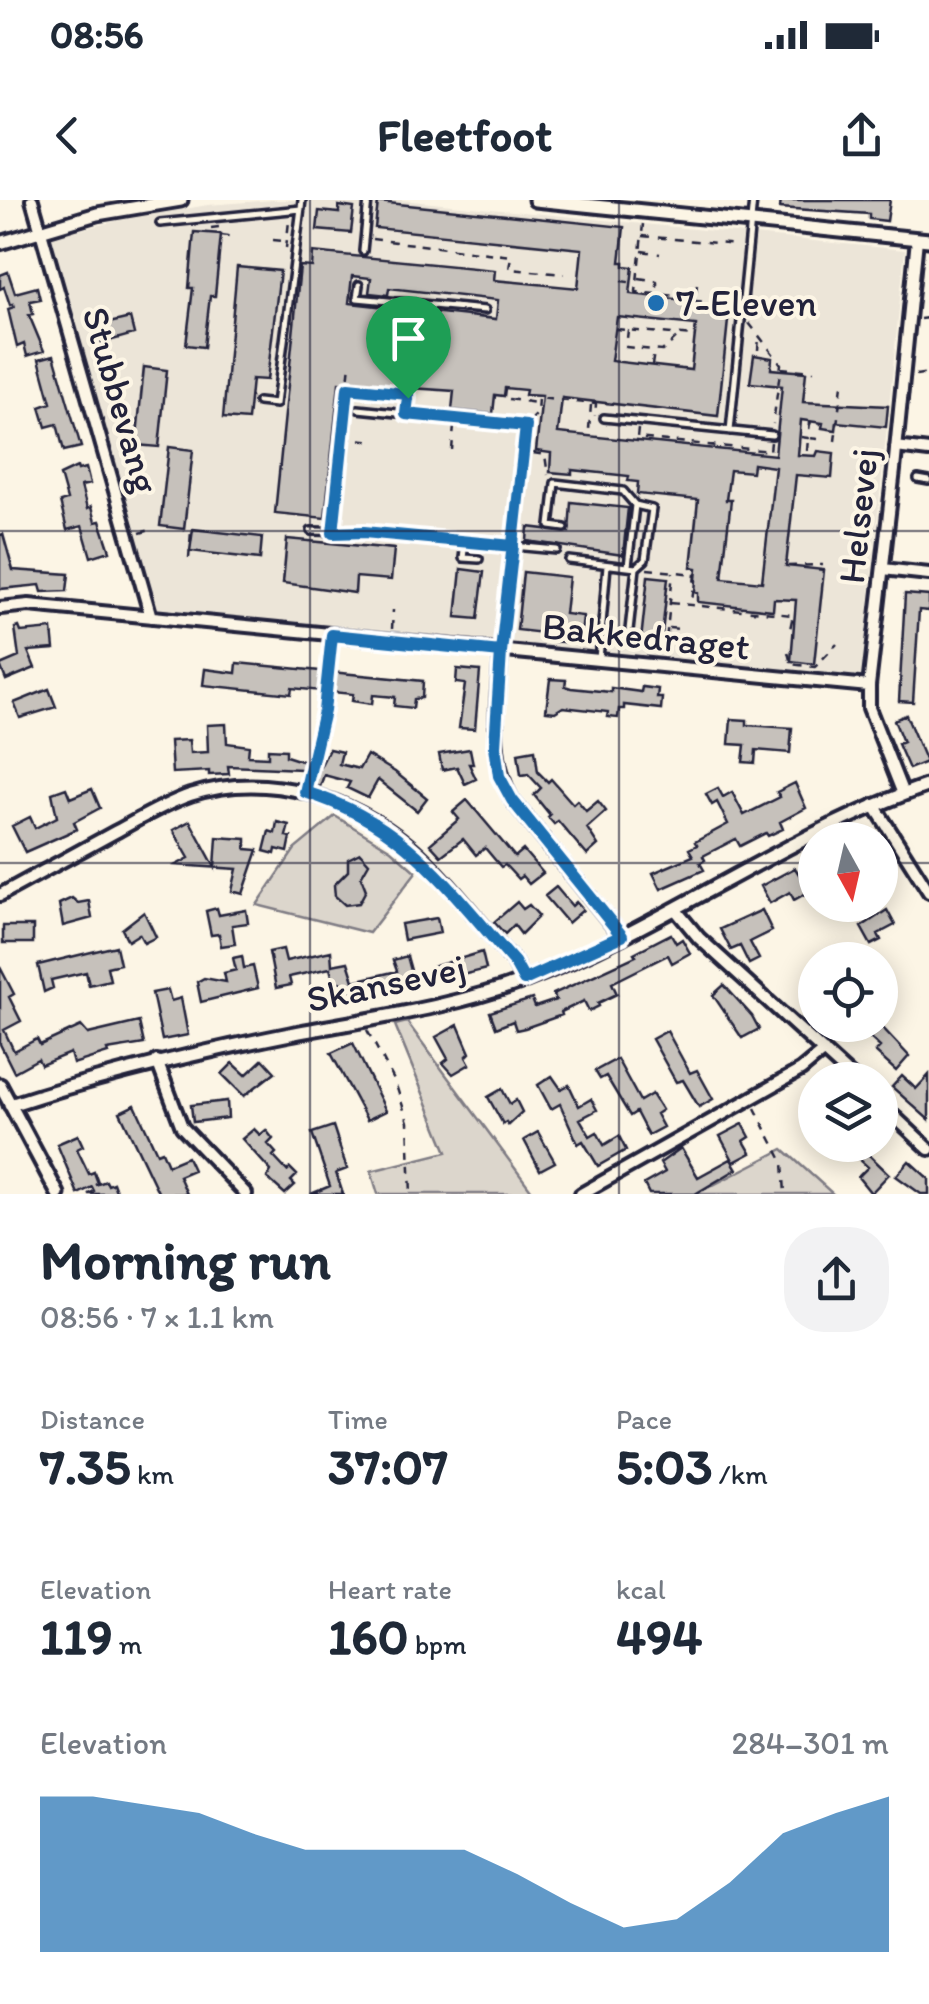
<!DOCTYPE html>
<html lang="en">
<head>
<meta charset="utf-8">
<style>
	:root { --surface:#fff; --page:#f2f2f3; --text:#1f2937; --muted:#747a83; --accent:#1f6fb2 }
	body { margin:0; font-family:Itim,sans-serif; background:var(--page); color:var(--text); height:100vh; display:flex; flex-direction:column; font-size:38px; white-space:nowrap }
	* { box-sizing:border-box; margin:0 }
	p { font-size:32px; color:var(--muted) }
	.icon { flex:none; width:55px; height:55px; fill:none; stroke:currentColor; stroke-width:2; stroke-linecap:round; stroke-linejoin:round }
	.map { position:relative; height:994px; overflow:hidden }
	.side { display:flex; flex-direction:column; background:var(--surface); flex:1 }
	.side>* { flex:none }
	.needle { width:65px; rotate:172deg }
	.fabs { position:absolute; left:798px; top:622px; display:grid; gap:20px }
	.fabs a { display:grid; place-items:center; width:100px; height:100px; border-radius:50%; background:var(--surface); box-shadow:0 5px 25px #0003; font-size:50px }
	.pin { position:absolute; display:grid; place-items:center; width:85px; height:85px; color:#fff; margin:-102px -42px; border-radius:50% 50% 50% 0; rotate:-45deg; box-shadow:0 0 10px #0007 }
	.pin .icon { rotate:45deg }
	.round { display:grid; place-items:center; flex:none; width:105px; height:105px; border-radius:40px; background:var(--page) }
	.head { display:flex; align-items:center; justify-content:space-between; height:170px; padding:0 40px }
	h1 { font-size:55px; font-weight:700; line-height:75px }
	.metrics { display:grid; grid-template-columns:repeat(3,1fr); gap:15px; height:170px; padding:10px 40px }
	.metrics div { display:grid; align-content:center }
	.metrics b { font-size:50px; font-weight:700 }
	.metrics small { font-size:28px; font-weight:400 }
	.metrics p { font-size:28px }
	.chart { height:280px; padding:20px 40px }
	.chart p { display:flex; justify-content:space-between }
	.chart svg { width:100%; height:180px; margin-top:10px; fill:var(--accent); opacity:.7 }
	.status { display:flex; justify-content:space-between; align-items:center; height:70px; padding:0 50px; background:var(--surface); direction:ltr }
	.status svg { height:28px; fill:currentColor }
	header { display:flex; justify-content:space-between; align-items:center; height:130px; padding:0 40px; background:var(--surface); font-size:45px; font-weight:700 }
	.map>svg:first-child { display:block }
	.built { fill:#ece5d8 }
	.green { fill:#dcd6cc; stroke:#7f7c84; stroke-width:2.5 }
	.building { fill:#c6c1bb; stroke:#22223b; stroke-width:2.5; fill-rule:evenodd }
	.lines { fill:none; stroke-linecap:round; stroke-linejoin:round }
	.service-casing { stroke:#22223b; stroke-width:12 }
	.minor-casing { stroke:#22223b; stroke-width:18 }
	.tertiary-casing { stroke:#22223b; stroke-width:19 }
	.path { stroke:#22223b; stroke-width:2.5; stroke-dasharray:8 8; stroke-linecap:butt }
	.service { stroke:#fcf5e5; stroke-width:5 }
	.minor { stroke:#fcf5e5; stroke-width:10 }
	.tertiary { stroke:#fcf5e5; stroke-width:11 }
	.route-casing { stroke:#fff; stroke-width:20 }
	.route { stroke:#1f6fb2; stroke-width:12 }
	.grid { fill:none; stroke:#22223b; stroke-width:2.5; stroke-opacity:0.55 }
	.poi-dot { fill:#1f6fb2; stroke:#fcf5e5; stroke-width:4 }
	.labels { text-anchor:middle; stroke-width:8; stroke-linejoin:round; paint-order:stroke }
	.poi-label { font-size:38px; fill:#22223b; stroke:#fcf5e5; text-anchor:start }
	.street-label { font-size:38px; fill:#22223b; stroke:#fcf5e5 }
</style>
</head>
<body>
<div class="status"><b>08:56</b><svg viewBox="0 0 49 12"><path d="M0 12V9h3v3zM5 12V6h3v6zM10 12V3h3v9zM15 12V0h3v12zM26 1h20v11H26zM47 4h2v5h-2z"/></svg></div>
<header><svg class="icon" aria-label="back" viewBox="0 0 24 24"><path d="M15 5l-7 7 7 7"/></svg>Fleetfoot<svg class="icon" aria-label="share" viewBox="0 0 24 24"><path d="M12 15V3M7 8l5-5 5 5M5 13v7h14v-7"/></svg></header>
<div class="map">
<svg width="929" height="994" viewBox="0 0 929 994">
	<rect width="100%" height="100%" fill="#fcf5e5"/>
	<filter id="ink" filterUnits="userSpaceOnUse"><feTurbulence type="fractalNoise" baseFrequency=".01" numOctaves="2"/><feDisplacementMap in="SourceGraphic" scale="20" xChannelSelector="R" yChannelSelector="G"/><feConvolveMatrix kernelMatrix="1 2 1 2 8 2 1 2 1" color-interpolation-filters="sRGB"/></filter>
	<g filter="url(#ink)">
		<path class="built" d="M273,0H401L905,50L861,480L155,411L46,38L120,20L208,5Z"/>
		<path class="green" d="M335,616L391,650L416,672L369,733L257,705L295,649Z
			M407,822L534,994H378L371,971L447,952L395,825Z
			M783,949L833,994H696Z"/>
		<path class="building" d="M781,0H890L887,21L869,19V14L780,8Z
			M378,2L624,27L620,62H624V66L633,67L630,94L685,100V106L729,111L718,216L562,198L558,233L775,255L782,186L750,183L754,155L772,158L771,169L806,172L803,202L888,206L886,227L837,222L836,230L822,228L823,223L801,220L798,255L816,256L818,251L834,253L832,278L796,275L786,366L824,370L814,464L791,461L796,400L774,399L773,410L698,402V393L695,392L697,368L691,367L698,300L637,294L638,282L628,281L629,276L572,270V274L550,272L551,253L536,251L542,196L525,195L526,190L505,188L504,196L495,195L493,214L452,210L454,191L339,183L325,318L275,313L300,66L312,67L313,52L495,70L494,80L578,88L582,49L375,28ZM352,76L371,78L369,93L388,95L389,88L498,100L496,119L349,103ZM617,117L696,125L691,170L611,161ZM753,264L775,267L762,382L722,378L731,300H726L730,270L752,272Z
			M339,6L354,8L351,33L317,30L319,11L339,13Z
			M194,32L221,34L215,96H210L204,147L186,145L193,88H189Z
			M237,67L280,71L267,180L252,179L248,220L223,218Z
			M8,72L15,93L37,87L40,99L30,101L33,114L29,115L44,151L27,156L24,144L17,147L8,109L14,107L13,104L10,105L4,87L0,89V75Z
			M130,118L134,134L102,143L97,126Z
			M54,155L81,247L64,251L57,224L46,227L40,207L51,203L39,159Z
			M144,167L167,170L159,247L136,245Z
			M169,247L193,250L184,329L160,326Z
			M77,267L78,270L86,268L90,284L81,286L87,309L91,307L95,322L100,321L110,351L91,357L82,326L67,330L60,302L67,300L60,275Z
			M571,302L628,308L623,355L527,341L528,327L569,332Z
			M193,329L262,337L260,359L190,351Z
			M3,334L13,370L69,374L67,391L42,392L40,385L0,389V335Z
			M287,339L394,349L391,380L356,377L355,393L283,383Z
			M461,369L484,372L478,419L456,417Z
			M523,372L569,377L565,414L583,416L581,436L575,435V443L552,441L553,434L517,430Z
			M648,376L668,378L661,443L641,440Z
			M905,394L929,396V411L919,410L913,502L899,501Z
			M19,427L21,432L52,429L54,449L28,451L35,468L6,480L0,465L19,457L15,428Z
			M237,463L423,481L422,498L414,499L413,508L394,506L395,497L373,495L372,504L352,501L353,494L292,488L291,494L203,485L205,469L236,473Z
			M457,469L480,471L475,529L459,528L465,484L456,483Z
			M550,479L566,480L565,486L571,488L611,492V488L641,492L642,487L658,489L657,498H662L661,509L624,505V509H619L618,518L607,517L608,512L563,507L555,512L546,511Z
			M49,489L56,507L20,518L14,503Z
			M906,515L926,562L909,569L898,544L903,542L894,520Z
			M731,519L747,520V525L792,528L790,553L756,550L755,563L743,562L745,545L729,544Z
			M226,524L227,543L249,546L248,556L268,557V549L286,550V556L320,567L329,549L342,552L339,564L359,569L367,555L395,572L427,598L417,611L378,580L368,598L347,588L350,582L324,575L320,587L310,584L312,574L302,569L228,566L229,574L209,575V571L172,573L170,541L189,540L190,553L208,552L207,525Z
			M470,549L473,564H469L476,579L465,584L457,567L442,570L439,554Z
			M535,550L538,572L548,582L551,579L573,604L577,600L586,611L598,601L606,611L587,628L598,645L587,655L558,621L554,624L548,617L550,615L534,595L541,588L528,574L521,575L518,553Z
			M795,583L806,608L780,622L783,629L768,636L766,633L740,646L736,639L703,656L705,660L700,663L704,670L661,689L653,673L693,656L689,649L697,645L695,642L728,624L717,602L712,605L706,594L718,588L723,597L732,592L744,615L780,597L777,592Z
			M66,588L70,598L92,589L100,608L74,622L77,629L25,652L12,626L30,617L35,628L57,617L52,593Z
			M467,600L515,657L523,650L543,673L529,684L522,676L518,679L505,665L501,667L485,648L476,655L463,639L441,656L430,644L459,619L453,612Z
			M190,621L215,667L217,637L246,639V649L258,650L243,694L232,691L237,669L176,665L189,658L173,630Z
			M277,622L289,625L286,636L291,637L288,652L276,649L275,654L264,651L269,631L275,633Z
			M360,653L369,663L361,677L366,690L359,703L345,705L335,696L334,685L348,671V659Z
			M795,668L810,691L794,700L790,692L770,703L761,686Z
			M556,687L572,706L576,702L583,710L568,723L545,696Z
			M72,698L78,703L89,701L92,718L63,726L59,704Z
			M517,702L523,709L529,705L539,716L521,734L514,725L505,734L494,722Z
			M217,708L219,715L246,710L248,723L232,725L235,744L221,746L219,734L211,735L206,711Z
			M762,710L772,731L750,742L759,759L749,764L740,746L731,750L720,729Z
			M887,710L895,725L878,734L881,740L871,745L861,727Z
			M144,712L156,737L144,743L139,734L128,741L122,729Z
			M437,718L440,733L404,740L401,724Z
			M3,726H33V743H3Z
			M671,734L676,743L682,739L690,753L672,763L668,755L612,783L617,794L598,803L599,806L589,811L584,801L561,812L562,815L525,828L516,830L513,821L496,828L490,812L532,799L535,807L556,800L553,794L636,756L634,753Z
			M116,746L120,764L107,767L110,780L89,785L86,772L51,780L53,788L44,792L38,765Z
			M283,749L286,761L331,751L332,765L348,762L354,781L397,771L393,760L407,756L413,778L388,785L389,791L350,799L349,795L344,797L340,782L334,784L330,768L289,777L291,785L276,788L269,752Z
			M482,752L486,769L446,779L445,773L434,776L432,767Z
			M242,756L244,768L253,766L258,788L201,802L197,782L204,778L226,782L224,773L236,770L233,758Z
			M0,767L14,794L9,797L21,821L4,830L14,851L37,839L40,845L81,826L88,834L139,822L144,844L107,850L108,853L73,864L70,853L41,865L38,859L14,872L0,844Z
			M724,785L752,816L759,829L742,838L713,795Z
			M168,790L171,801L181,798L188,835L162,840L152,793Z
			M458,825L470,853L466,857L470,864L453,874L443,863L448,859L436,837Z
			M856,825H880L909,856L896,871L875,852L880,847Z
			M667,831L690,873L697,870L713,899L699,907L683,880L676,882L652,839Z
			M353,843L386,911L367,920L331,853Z
			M263,859L275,872L244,896L222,874L233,863L246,875Z
			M617,859L640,901L652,894L662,910L656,914L663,927L648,935L636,912L630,916L606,876L600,879L595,871Z
			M929,875V920L892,887L902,876L916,889Z
			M552,876L561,889L569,885L579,906L591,899L597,910L580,919L590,936L597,932L604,945L619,936L626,950L598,966L583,941L578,944L560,904L551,909L538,885Z
			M502,889L510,904L516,900L522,912L508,925L506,922L503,924L488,897Z
			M227,901L228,918L193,922L191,905Z
			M135,905L157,953L162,951L168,965L187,957L193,970L179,976L187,994H159L120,912Z
			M743,924L750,937L744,941L751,953L734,962L720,936Z
			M333,926L347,969L336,973L343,994H311L330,986L312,933Z
			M254,929L260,935L266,930L273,939L268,944L276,953L273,956L287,971L290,968L297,975L291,981L295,985L285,994L267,978L271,971L242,939Z
			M538,932L555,962L540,970L524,940Z
			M78,935L83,946L77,949L89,974L94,972L98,983L95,985L106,981L108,985L113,983L117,994H88L94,991L92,987L78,994L57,944Z
			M681,948L698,977L731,959L737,969L695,994H649L644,984L665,972L660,963Z
			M866,952L889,974L871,993L858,977L868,967L859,959Z
			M909,961L929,979V994H921L896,976Z"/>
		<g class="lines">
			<defs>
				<path id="service" d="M160,23L301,9
					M363,51L368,0
					M359,85L357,98L485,110
					M258,202L276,204L302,0
					M358,209L526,226L501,449
					M604,218L772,235
					M730,231L753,0
					M918,279L929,281
					M635,305L652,309L645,360L636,368
					M565,328L550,326L555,283L623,291L635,305L628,366
					M311,331L364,332L557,350
					M465,342L463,358L479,359
					M569,360L636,368L628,439
					M599,459L607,365"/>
				<path id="minor" d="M32,0L151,417
					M896,247L929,251
					M883,369L929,374
					M0,408L29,405L869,486
					M501,452C498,503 487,553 512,600L622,737
					M903,594L869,508V486L894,270L917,39
					M874,605L929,692
					M0,695C38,674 76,653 115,632C139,619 164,604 190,595C268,570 351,597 412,648C446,677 483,728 514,762L524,781
					M675,709L699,738L855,880
					M157,861L182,927L246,994
					M880,903L929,949
					M581,994L801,870L824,851"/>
				<path id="tertiary" d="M535,0L929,40
					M0,43L97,14L181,0
					M0,885L58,994
					M10,905C102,875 195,853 290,834C368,819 451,808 526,780C666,726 788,633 929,585"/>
			</defs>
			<use href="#service" class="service-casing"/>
			<use href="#minor" class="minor-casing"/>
			<use href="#tertiary" class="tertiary-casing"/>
			<path class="path" d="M643,24L636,92L696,98
				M211,28L219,27L221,35L229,36
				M642,36L737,45
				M372,39L511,56L509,69L564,74
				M273,40L285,41
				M286,48L289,21
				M642,51L660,54
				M639,78L657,81V94
				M621,81L635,83
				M697,84L695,101L731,104
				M920,119L929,118
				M749,123L781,164L773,224
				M616,129L694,136
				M628,130L626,147L662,151L679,136
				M758,150L759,137
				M652,165L654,152
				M781,168L814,171
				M404,175L410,176L407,208
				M916,175L929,173
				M350,188L408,194
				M509,199L536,203
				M591,205L589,229H593
				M530,221L537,214L538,198L596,204L595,216
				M638,229L637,238L770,251L771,242
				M801,237L808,238L810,223L821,224
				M344,238L375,241
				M835,241L842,185
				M452,250L454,226
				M807,251L808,238L818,239
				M533,253L545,255L548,275
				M334,320L350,163
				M140,333L154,329
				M189,358L191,331
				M788,366L823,365
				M647,369L695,374L692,403
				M670,403L793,415L790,429
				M669,428L681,429
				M392,429L393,410
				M633,443L637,447L665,451L673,372
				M788,452L791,464L815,467L837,444
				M308,580L324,511L331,445
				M367,830L395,882L408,922L411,994
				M755,908L783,962L785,994"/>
			<use href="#service" class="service"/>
			<use href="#minor" class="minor"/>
			<use href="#tertiary" class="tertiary"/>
		</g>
	</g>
	<g class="lines" filter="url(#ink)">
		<defs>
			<path id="route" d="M408,198L406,214L526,226L501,452L495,546L499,576L512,600L622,736L524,780L514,762C447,687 406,623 305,592L324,511L332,435L501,452L513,346L364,332L333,333L348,188L408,194V198"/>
		</defs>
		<use href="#route" class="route-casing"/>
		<use href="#route" class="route"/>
	</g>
	<path class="grid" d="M310,0V994M619,0V994M0,331H929M0,663H815M880,663H929"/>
	<circle class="poi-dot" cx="656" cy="103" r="10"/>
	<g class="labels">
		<g class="poi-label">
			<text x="676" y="116">7-Eleven</text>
		</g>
		<g class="street-label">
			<text transform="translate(121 200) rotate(74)" y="13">Stubbevang</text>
			<text transform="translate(858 316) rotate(-84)" y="13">Helsevej</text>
			<text transform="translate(646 436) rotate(6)" y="13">Bakkedraget</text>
			<text transform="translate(386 783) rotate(-12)" y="13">Skansevej</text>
		</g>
	</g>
</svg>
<div class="fabs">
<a><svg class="needle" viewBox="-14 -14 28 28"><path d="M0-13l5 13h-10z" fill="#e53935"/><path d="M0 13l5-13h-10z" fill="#747a83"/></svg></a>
<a><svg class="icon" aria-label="locate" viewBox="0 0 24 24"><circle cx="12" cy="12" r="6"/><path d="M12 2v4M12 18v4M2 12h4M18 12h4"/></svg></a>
<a><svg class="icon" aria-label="layers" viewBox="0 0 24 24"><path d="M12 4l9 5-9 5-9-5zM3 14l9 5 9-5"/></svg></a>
</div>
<div class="pin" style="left:408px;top:198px;background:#1e9e55"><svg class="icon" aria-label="arrive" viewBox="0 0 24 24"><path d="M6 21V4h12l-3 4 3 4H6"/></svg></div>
</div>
<section class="side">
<div class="head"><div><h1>Morning run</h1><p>08:56 · 7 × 1.1 km</p></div><a class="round"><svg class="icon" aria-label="share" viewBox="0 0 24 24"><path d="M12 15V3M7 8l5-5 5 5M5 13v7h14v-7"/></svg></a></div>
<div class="metrics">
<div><p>Distance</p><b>7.35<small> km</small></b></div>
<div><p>Time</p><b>37:07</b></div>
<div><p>Pace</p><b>5:03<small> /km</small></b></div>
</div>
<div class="metrics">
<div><p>Elevation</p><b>119<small> m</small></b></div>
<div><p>Heart rate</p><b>160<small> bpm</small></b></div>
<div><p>kcal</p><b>494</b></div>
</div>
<div class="chart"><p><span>Elevation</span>284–301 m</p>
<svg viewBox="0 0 160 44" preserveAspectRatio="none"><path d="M0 44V6L10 6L20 8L30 10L40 15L50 19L60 19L70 19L80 19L90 25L100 32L110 38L120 36L130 27L140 15L150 10L160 6V44z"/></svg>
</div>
</section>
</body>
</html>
